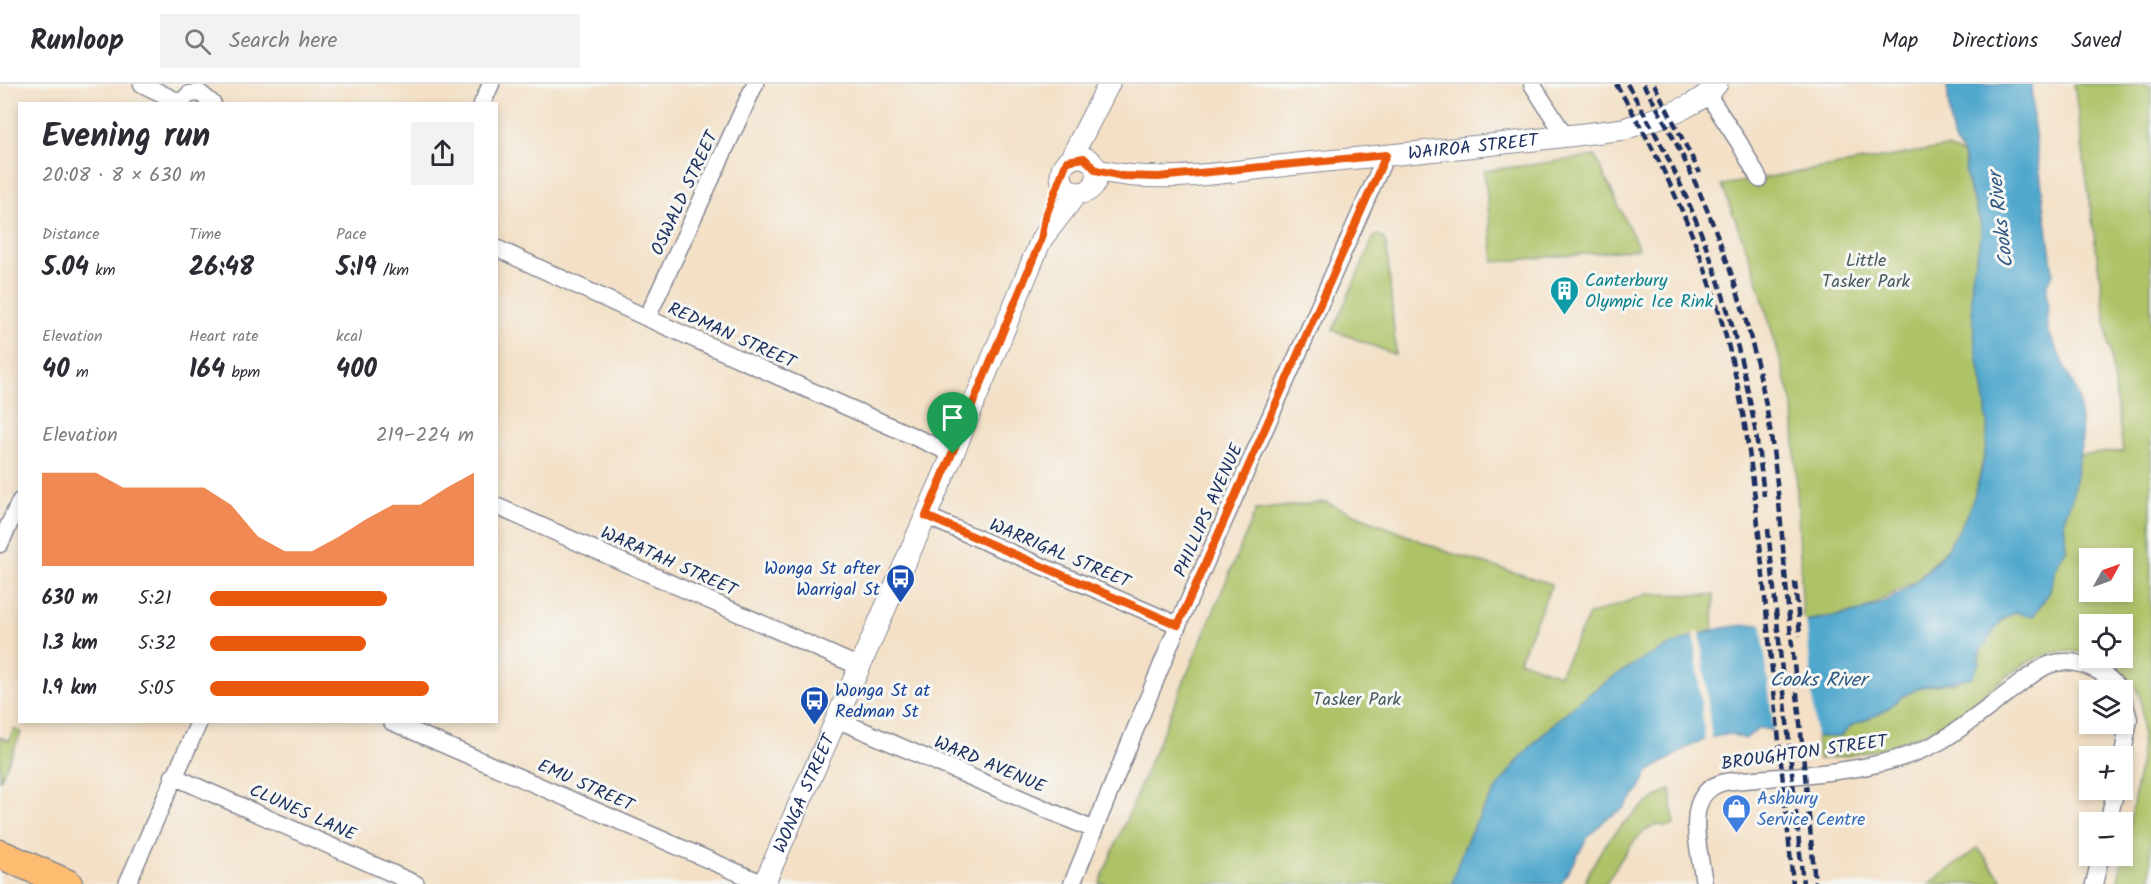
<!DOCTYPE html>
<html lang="en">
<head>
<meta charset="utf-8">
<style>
	:root { --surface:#fff; --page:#f2f2f3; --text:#2b2b33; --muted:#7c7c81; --line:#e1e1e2; --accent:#ea580c }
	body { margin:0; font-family:Kalam,sans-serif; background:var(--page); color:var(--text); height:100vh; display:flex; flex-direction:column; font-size:22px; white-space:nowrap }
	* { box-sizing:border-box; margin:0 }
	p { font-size:20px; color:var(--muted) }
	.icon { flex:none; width:33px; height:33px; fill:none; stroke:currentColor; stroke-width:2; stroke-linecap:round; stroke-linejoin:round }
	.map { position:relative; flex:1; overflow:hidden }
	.drawer { position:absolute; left:18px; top:18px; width:480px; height:621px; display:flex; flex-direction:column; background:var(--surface); border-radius:0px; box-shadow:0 3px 9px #0003 }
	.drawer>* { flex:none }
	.needle { width:39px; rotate:50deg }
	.buttons { position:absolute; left:2079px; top:464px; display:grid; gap:12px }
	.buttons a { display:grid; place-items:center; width:54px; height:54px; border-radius:0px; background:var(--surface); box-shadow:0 3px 9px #0003; font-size:30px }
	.pin { position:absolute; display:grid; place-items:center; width:51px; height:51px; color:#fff; margin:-62px -26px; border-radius:50% 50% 50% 0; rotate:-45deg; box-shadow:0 0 6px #0007 }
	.pin .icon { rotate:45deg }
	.round { display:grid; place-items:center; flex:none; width:63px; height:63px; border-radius:0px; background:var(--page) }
	.head { display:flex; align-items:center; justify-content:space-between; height:102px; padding:0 24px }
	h1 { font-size:33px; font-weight:600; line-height:45px }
	.stats { display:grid; grid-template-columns:repeat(3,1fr); gap:9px; height:102px; padding:6px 24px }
	.stats div { display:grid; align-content:center }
	.stats b { font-size:26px; font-weight:600 }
	.stats small { font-size:16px; font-weight:400 }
	.stats p { font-size:16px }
	.chart { height:168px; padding:12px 24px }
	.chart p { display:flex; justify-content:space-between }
	.chart svg { width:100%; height:108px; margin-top:6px; fill:var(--accent); opacity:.7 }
	ul { padding:0 24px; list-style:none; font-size:20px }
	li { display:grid; grid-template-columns:96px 72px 1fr; align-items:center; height:45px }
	li i { height:15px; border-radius:8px; background:var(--accent) }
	header { display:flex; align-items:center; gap:36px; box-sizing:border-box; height:84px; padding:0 30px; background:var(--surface); border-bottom:2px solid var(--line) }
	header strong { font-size:28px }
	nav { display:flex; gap:33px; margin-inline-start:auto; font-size:21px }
	.search { width:420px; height:54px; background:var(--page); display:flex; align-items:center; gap:15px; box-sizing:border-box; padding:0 21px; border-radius:0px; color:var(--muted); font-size:22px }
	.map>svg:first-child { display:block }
	.green { fill:#aec368; stroke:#647963; stroke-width:1.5; fill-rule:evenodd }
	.water { fill:#51a8cd; stroke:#366c96; stroke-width:1.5 }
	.pier { fill:#f3e0c6 }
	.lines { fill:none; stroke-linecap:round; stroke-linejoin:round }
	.minor-casing { stroke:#878892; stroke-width:19 }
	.tertiary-casing { stroke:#878892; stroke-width:23 }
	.trunk-casing { stroke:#878892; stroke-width:31 }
	.minor { stroke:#fff; stroke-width:16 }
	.tertiary { stroke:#fff; stroke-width:21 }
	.trunk { stroke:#febc70; stroke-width:28 }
	.rail { stroke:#1b2f5e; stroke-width:4.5; stroke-dasharray:9 4.5; stroke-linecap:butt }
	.route-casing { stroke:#fff; stroke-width:12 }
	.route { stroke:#ea580c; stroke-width:8 }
	.labels { text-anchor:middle; stroke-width:6; stroke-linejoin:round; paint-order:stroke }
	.street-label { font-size:18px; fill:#1b2f5e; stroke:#f6f6f2 }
	.park-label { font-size:18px; fill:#475b61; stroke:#f6f6f2 }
	.culture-label { font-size:18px; fill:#0d838f; stroke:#f6f6f2; text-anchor:start }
	.transit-label { font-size:18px; fill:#164399; stroke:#f6f6f2; text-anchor:end }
	.shop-label { font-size:18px; fill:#366cbe; stroke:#f6f6f2; text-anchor:start }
	.water-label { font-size:20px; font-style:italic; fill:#2e5985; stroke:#f6f6f2 }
</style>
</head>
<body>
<header>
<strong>Runloop</strong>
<div class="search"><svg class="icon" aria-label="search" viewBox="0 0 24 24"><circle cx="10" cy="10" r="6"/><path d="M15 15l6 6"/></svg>Search here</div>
<nav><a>Map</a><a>Directions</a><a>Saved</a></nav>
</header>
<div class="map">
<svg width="2151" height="800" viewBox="0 0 2151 800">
	<rect width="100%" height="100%" fill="#f6f6f2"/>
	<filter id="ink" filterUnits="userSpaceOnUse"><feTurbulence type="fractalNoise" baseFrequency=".0167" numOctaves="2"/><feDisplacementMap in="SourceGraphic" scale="12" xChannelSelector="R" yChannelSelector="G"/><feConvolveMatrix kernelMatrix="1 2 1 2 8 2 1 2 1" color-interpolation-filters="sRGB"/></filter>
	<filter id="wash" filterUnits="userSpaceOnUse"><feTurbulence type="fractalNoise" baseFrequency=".008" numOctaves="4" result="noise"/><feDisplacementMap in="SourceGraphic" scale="24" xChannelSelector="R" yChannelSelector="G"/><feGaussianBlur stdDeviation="1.35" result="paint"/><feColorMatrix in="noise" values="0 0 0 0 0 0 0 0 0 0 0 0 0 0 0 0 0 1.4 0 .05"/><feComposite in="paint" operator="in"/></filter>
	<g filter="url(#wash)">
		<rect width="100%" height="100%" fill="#f3e0c6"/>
		<path class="green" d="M2074,0H2151V800H2117C2126,758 2151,648 2139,610C2133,595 2111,582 2099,573H2122V540H2090L2089,570C2026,553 1988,618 1938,643C1895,663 1866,671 1819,675L1816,653H1840L1851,642L1885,627L1901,613L1921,603L1956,598L1979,579C1978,559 1998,538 2015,527L2033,532L2049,509L2058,477L2066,466L2064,435L2072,414L2079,371L2123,367ZM2090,474H2122V507H2090Z
			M1946,63L1963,70L1968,101L1982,144L1972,195L1975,255L1989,336L1986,364L1974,415L1956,455L1917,496L1862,527L1803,537L1793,321L1754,185L1722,101Z
			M1595,72L1639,165L1494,178L1484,87Z
			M1379,151L1384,155L1387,166L1396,271L1333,246L1374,153Z
			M1325,418L1450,469L1552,500L1519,576L1559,591L1589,531L1648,510L1714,511L1713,546C1600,581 1482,682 1452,800H1099L1256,426Z
			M14,645L21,649L0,697V653L9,657Z
			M1671,705L1674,741L1665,743L1658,740C1637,745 1616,783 1606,800H1584C1600,759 1631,725 1671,705Z
			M1978,764L2002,796L1996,800H1929Z"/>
		<path class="water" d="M1947,0H2032L2033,35L2053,189L2047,200L2048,247L2079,313L2082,355L2072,414L2064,435L2066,466L2058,477L2049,509L2033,532L2015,528L2001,536L1979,569V579L1972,593L1921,603L1901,613L1885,627L1851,642L1840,653H1816L1759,644L1745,655L1731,650L1714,653L1692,660L1648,688L1639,706L1624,724L1606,735L1588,753L1561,800H1452C1481,685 1600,579 1711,547C1743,538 1773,541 1806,537C1824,534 1844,532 1861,527C1936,503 1976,436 1986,362C1991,327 1979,292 1975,257C1973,238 1970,215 1972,195C1973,179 1982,163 1981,146C1981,129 1971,113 1967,97C1966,89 1966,78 1963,70C1961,64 1955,61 1954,56C1949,39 1949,18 1947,0Z"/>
		<path class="pier" d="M1806,534L1816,656L1774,651L1761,535Z
			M1700,547L1712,657L1705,659L1694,549Z"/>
	</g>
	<g filter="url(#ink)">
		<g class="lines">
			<defs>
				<path id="minor" d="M142,0L181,19
					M1532,0L1565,52
					M1708,11L1740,60L1759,95
					M180,20L189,10L200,9L213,20
					M482,20L491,0
					M496,164L647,234L953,370
					M647,234L755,0
					M496,422L860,583
					M926,432L1178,541
					M0,460L20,417
					M2122,610L2129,635L2122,676
					M836,635L1094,746
					M392,638L764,800
					M173,692L416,800
					M2108,738L2116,705
					M127,800L199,638
					M1072,800L1178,541L1386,71
					M1704,800C1700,765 1680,708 1725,698C1793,690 1878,691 1939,658C1965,643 1989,623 2013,605C2025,596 2037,585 2051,580C2076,573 2105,586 2120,606
					M2094,800L2101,771"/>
				<g id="tertiary">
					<circle cx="1079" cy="91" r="18"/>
					<path d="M1070,76L1109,0"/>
					<path id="s1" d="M1097,86C1163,102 1238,86 1306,79C1412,69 1518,59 1624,45C1655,34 1696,26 1717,0"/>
					<path id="s2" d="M764,800L953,370L1041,156L1077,109"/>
				</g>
				<path id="trunk" d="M0,770L68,800"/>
			</defs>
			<use href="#minor" class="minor-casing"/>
			<use href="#tertiary" class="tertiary-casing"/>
			<use href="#trunk" class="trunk-casing"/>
			<use href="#minor" class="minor"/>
			<use href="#tertiary" class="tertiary"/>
			<use href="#trunk" class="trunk"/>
			<path class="rail" d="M1616,0C1661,74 1697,152 1721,235C1749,330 1757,427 1766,525C1775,617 1784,708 1793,800
				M1627,0C1704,126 1749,265 1764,412
				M1643,0C1702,97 1743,205 1765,316C1778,385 1782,455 1788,524C1798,616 1807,708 1815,800
				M1654,0L1700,89
				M1768,445L1803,800
				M1795,498L1800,552"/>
		</g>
	</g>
	<g class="lines" filter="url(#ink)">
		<defs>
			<path id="route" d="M1386,71L1178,541L926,432L1041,156L1045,134L1067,77L1084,74L1096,86L1122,92L1158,93Z"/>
		</defs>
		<use href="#route" class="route-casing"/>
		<use href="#route" class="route"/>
	</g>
	<defs>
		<symbol id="building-pin" viewBox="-11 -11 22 30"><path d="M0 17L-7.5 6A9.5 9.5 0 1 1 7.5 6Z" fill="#0f9aa8" stroke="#f6f6f2"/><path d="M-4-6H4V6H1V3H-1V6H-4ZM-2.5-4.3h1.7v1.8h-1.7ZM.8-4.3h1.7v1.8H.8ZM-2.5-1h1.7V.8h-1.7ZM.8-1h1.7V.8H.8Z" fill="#fff"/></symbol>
		<symbol id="bus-pin" viewBox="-11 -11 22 30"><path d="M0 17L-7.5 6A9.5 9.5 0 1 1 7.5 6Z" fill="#1a4fb4" stroke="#f6f6f2"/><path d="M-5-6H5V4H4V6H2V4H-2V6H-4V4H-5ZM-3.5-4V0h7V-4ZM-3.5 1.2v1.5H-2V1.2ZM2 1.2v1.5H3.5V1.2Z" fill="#fff"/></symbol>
		<symbol id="shop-pin" viewBox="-11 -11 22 30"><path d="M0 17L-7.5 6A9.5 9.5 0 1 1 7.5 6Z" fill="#3f7fe0" stroke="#f6f6f2"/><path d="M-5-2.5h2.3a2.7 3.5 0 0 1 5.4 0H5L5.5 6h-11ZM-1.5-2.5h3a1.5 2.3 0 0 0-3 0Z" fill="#fff"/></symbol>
	</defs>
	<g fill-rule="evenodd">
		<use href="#building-pin" x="1548" y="190" width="33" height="45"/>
		<use href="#bus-pin" x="884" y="478" width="33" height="45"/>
		<use href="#bus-pin" x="798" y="600" width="33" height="45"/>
		<use href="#shop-pin" x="1720" y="708" width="33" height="45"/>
	</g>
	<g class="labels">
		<g class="street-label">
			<text dy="6" stroke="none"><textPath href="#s1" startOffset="378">WAIROA STREET</textPath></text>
			<text transform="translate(684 109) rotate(-65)" y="6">OSWALD STREET</text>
			<text transform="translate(732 251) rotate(24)" y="6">REDMAN STREET</text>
			<text transform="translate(1208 426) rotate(-66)" y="6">PHILLIPS AVENUE</text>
			<text transform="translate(1060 469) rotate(23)" y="6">WARRIGAL STREET</text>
			<text transform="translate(669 477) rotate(24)" y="6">WARATAH STREET</text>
			<text transform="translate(1804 668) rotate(-8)" y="6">BROUGHTON STREET</text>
			<text transform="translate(990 680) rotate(23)" y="6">WARD AVENUE</text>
			<text transform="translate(586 701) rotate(24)" y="6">EMU STREET</text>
			<text dy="6" stroke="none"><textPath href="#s2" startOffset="99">WONGA STREET</textPath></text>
			<text transform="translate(303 728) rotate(24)" y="6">CLUNES LANE</text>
		</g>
		<g class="park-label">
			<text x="1866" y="182">Little<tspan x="1866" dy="21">Tasker Park</tspan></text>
			<text x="1357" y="621">Tasker Park</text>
		</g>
		<g class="culture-label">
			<text x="1585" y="202">Canterbury<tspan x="1585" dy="21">Olympic Ice Rink</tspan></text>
		</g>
		<g class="transit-label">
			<text x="880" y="490">Wonga St after<tspan x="880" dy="21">Warrigal St</tspan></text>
			<text x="835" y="612" text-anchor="start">Wonga St at<tspan x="835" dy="21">Redman St</tspan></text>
		</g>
		<g class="shop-label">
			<text x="1757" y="720">Ashbury<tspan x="1757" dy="21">Service Centre</tspan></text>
		</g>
		<g class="water-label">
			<text transform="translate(2000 136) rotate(-97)" y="7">Cooks River</text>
			<text x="1818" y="602">Cooks River</text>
		</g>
	</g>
</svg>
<div class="buttons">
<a><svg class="needle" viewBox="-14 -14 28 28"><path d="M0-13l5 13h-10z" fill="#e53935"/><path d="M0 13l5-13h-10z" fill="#7c7c81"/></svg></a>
<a><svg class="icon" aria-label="locate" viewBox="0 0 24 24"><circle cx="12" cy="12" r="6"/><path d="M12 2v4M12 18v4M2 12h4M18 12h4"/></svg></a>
<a><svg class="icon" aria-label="layers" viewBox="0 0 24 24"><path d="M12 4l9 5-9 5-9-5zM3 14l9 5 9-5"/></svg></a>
<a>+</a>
<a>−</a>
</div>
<div class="pin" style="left:953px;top:370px;background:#1e9e55"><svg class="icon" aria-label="arrive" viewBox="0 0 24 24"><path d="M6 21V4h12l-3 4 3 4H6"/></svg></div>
<section class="drawer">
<div class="head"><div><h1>Evening run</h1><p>20:08 · 8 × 630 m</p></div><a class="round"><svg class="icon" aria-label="share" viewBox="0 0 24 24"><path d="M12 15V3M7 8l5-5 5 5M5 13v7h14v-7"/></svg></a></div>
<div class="stats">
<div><p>Distance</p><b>5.04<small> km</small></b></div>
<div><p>Time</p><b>26:48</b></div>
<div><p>Pace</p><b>5:19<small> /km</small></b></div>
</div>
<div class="stats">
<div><p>Elevation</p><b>40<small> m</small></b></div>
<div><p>Heart rate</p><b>164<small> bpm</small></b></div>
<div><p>kcal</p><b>400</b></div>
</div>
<div class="chart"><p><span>Elevation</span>219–224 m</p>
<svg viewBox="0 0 160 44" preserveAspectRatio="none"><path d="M0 44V6L10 6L20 6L30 12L40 12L50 12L60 12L70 19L80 32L90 38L100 38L110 32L120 25L130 19L140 19L150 12L160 6V44z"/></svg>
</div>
<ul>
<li><b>630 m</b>5:21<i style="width:67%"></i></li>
<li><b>1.3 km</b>5:32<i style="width:59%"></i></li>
<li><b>1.9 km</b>5:05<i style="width:83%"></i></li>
</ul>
</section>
</div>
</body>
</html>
